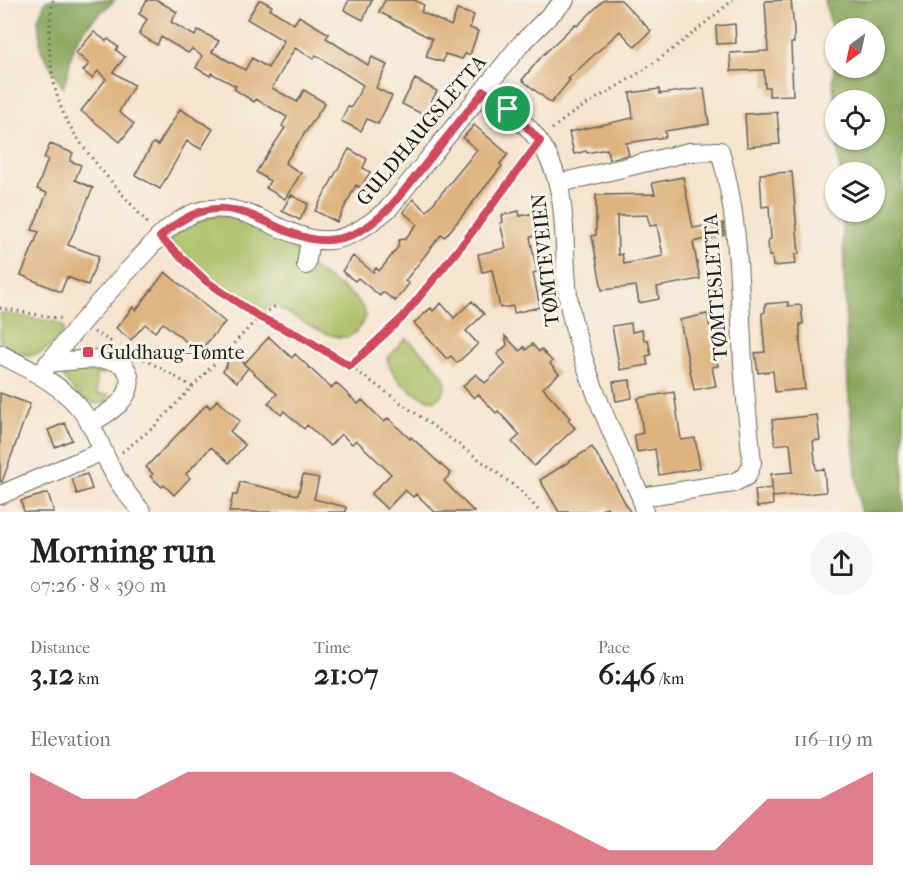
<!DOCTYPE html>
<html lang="en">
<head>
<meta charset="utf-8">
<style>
	:root { --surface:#fff; --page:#f6f6f6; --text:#222; --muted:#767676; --accent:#d1495b }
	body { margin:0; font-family:"IM FELL French Canon",serif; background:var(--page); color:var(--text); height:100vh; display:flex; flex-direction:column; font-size:22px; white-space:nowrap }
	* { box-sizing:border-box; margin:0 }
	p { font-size:20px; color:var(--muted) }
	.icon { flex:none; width:33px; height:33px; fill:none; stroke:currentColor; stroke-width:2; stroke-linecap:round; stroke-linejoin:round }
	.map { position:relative; height:512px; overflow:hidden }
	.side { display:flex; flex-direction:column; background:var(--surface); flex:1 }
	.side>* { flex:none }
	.needle { width:39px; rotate:213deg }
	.fabs { position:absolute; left:825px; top:18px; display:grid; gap:12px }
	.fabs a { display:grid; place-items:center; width:60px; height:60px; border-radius:50%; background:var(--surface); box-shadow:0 2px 4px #0004; font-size:30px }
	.pin { position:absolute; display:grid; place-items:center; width:51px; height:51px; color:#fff; margin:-26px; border:3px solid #fff; border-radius:50%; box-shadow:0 2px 6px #0007 }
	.round { display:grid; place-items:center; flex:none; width:63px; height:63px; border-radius:32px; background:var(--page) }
	.summary { display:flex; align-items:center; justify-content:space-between; height:102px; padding:0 30px }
	h1 { font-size:33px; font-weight:700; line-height:45px }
	.figures { display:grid; grid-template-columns:repeat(3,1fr); gap:9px; height:102px; padding:6px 30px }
	.figures div { display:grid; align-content:center }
	.figures b { font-size:30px; font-weight:700 }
	.figures small { font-size:16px; font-weight:400 }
	.figures p { font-size:16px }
	.chart { height:168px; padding:12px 30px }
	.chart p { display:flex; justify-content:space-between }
	.chart svg { width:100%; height:108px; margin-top:6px; fill:var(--accent); opacity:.7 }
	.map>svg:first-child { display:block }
	.green { fill:#a8bd62; stroke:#626c3f; stroke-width:1.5 }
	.forest { fill:#86a458; stroke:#51603a; stroke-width:1.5 }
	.building { fill:#ddb27e; fill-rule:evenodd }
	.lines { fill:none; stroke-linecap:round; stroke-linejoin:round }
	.minor-casing { stroke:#68625a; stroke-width:20 }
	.path { stroke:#68625a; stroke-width:3; stroke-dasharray:1.5 4.5; stroke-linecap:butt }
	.minor { stroke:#fff; stroke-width:18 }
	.route-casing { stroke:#fff; stroke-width:12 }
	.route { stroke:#d1495b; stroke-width:8 }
	.poi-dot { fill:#d1495b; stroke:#f7f3e8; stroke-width:2 }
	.labels { text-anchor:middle; stroke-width:6; stroke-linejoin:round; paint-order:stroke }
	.street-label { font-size:20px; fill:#1c1c1c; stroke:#f7f3e8 }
	.poi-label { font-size:20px; fill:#1c1c1c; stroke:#f7f3e8; text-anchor:start }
</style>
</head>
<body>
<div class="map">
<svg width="903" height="512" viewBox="0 0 903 512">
	<rect width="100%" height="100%" fill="#f7f3e8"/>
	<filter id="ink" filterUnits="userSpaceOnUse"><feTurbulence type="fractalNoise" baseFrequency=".0167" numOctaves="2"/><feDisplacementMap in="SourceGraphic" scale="12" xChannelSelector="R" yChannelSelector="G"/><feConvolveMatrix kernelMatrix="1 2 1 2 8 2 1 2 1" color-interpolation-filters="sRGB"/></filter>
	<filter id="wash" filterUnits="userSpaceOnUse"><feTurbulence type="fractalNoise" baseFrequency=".008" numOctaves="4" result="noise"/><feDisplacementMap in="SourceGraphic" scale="24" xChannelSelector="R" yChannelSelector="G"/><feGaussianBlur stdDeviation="1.35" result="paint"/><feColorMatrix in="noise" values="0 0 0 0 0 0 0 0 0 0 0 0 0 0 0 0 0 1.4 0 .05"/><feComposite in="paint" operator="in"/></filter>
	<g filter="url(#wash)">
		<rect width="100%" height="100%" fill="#f5e4ce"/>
		<path class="green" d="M226,215L300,244C304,252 308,264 314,269C328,280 364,297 366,316C363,322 358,331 352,335C337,346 295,316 279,308L276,303L262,311L254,309C226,292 186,269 170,240C184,223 205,217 226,215Z
			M0,313L55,322L62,325L64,330C43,358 32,362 0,345Z
			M406,338C415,347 448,373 446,386C444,393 439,397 434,401C411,394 394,382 387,359Z
			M100,367L104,374H96L97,394L109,395L107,402C90,410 70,389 63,376V371L67,369Z"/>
		<path class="forest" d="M46,0H115C102,12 84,26 76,42C70,53 69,74 63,88L41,50L38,19Z
			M825,0H903V512H860L848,388L842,212H874V172H840L837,140H874V100H836L835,111L833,81L835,57L836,68H874V28H836L835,38L833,36Z"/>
		<g id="blocks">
			<path class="building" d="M147,0H157L177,12L171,22L195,36L198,30L219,41L212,52L245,70L252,58L268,68L284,41L247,19L259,0H261L272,6L270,9L294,24L299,16L329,34L326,38L368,65L372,57L387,65L376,88L392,96L378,124L367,119L361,131L341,121L348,106L351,108L363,85L316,55L314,59L295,48L272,88L297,102L304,90L325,103L285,163L301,173L285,199L266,188L270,181L256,172L285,128L282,126L287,117L256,99L254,102L234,89L236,86L211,73L210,76L196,68L202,56L192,49L188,53L161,37L157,45L139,34L147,19L139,14Z
				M349,0H372L363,20L344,10Z
				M385,0H414L424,5L421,12L451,26L457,10L474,15L470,28L478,31L470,55L466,53L462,59L445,54L443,62L426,57L432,39L379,12Z
				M604,0H621L651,31L635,47L620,31L568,79L570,80L551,103L522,80L541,57L575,24L577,26Z
				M791,0L794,29V43H791L793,95L769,96V87H765L764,70L731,71L730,53L768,51L765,1Z
				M735,24L736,43L717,44L716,26Z
				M94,32L106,41L108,39L118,47L116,50L125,57L113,72L134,85L119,112L134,124L120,142L81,111L106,79L98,71L92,78L83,71L89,64L76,53Z
				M415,79L437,91L424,115L402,104Z
				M704,88L709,124L665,131L666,137L626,143L629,155L609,159L607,149L587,153L586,151L574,154L569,132L633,118L630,93L659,89L660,94Z
				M180,109L213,129L201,149L187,141L160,189L135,175L153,143L158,145Z
				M777,112L780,144L747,147L745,114Z
				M474,125L508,154L500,164L502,166L445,237L441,235L405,281L409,284L395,301L383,292L380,296L358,278L355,281L342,271L353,256L373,272L376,268L379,271L385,264L398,247L399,240L405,239L417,224L403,212L413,199L427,211L477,150L463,138Z
				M50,144L73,153L70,161L81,165L75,180L93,188L68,245L99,256L88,285L67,277L61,292L21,275L39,232L32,230L47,193L37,189L48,159L44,158Z
				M349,149L367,159L363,168L370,172L361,188L356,185L337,222L315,211Z
				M792,172L799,254L795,255L796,264L773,266L772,256H769L768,240L771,239L769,206L762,207L760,174Z
				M683,177L693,228L723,223L724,235L693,242L700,279L657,287L659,299L639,303L636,286L602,290L592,236L596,235V195L655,194L652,183ZM647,215L650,226L657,225L663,256L624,264L622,254L618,255L617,216Z
				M291,195L308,204L300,220L282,211Z
				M519,211L520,216L535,213L540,235L530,237L537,272L533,273L540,307L514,313L513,306L500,308L492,270L482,272L478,254L506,248L500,223L503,222L502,215Z
				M165,272L225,322L199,352L163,323L155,332L145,324L131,340L116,328L133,307L136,310Z
				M472,301L484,314L466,331L478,344L457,363L451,356L447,359L414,323L431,308L433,311L441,303L454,318Z
				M788,302V306L801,305L803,324H800V343L805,389L775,392L773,371L758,373L755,353L765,352L762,320V313L765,312V304Z
				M707,314L718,366L712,367L716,386L694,390L680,320Z
				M631,323L632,332L642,330L644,340H648L651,355L646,356L648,365L620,370L612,326Z
				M505,336L520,351L524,347L526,350L532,344L539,352L541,349L552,361L550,364L559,374L543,388L570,418L568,420L575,428L534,466L512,442L520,435L498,411L496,413L478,394L474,398L463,386L476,374L485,383L506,364L497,354L507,345Z
				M269,337L292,358L295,354L331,388L336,383L358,404L362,400L384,422L388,418L410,439L411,437L451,474L444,481L474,512H435L416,494L413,497L405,490L387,509L371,494L391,474L356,440L352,444L341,434L330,446L307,425L304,429L284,411L281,415L268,403L277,394L244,364Z
				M235,353L248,368L237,382L223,371L227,365V361Z
				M630,380L632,398L616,401L613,382Z
				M674,392L681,440L695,438L700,468L659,475L655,449L637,452L634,435L643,433L638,398Z
				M0,393L30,404L2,482L0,481Z
				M217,400L240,421L230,431L245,445L229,463L211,447L186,474L190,478L174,495L164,485L162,487L150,476L153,474L146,467L207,404L210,408Z
				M817,415L820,440L813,441L816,470L824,469L826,492L773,497L771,474L793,472L790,443L775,445L772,420Z
				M65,423L72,440L55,447L48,430Z
				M592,447L614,482L630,512H610L607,507L598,512H559L540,480Z
				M87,474L92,489L77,494L72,479Z
				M303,475L319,478L314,499L346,507V512H229L233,495H237L240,482L298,495Z
				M772,488L773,505L757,507L755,490Z
				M48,493L54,512H24L21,501Z"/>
		</g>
	</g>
	<g filter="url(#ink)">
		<use href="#blocks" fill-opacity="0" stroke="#68625a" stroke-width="1.5"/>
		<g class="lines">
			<defs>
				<path id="minor" d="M484,91C503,106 524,120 538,140C577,193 557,262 573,322C588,383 615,440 641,497L644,512
					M560,183L689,152L720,151C740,219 739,291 743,362C745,395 749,429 752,463L747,476L733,483L641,497
					M306,265L310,240
					M0,354C27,368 57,382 77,405C94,424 101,449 112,470C120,486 131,499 142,512
					M48,363C66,362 97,356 114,361C122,363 127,368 129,376C134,400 107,413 90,424
					M40,375C69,335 103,297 137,261C149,249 161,232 176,223C183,218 196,211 205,210C224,206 241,211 258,218C318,245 335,254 389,208L520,45L565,0
					M0,495L103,451"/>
			</defs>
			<use href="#minor" class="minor-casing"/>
			<path class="path" d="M53,0C46,38 49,84 66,119C84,154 123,194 149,225
				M552,129C580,105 614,90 645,69C676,48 704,24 733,0
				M172,249L206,281L259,317L302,337L350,366L491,468L522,492L540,512
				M0,308L63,319
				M94,332L112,342
				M139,356L193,387
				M350,366L402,318L466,240L528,157
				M122,452L154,427L259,317L277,305"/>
			<use href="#minor" class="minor"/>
		</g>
	</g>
	<g class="lines" filter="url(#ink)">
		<defs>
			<path id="route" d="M484,91L526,126L540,141L466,240L402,318L350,366L302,337L259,317L206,281L160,237C243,160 280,268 356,233C385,219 404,190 424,166C444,141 464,115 484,91Z"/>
		</defs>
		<use href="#route" class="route-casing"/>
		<use href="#route" class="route"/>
	</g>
	<rect class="poi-dot" x="82" y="346" width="12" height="12" rx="3"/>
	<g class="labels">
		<g class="street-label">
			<text transform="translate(421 130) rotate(-50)" y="7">GULDHAUGSLETTA</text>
			<text transform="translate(545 260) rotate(-96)" y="7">TØMTEVEIEN</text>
			<text transform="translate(715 287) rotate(-94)" y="7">TØMTESLETTA</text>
		</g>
		<g class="poi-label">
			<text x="100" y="359">Guldhaug-Tømte</text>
		</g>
	</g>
</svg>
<div class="fabs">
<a><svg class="needle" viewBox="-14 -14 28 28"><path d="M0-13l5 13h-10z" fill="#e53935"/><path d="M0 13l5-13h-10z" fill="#767676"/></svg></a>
<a><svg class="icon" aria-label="locate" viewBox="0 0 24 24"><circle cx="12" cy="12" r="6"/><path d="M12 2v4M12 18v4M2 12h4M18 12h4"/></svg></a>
<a><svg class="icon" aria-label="layers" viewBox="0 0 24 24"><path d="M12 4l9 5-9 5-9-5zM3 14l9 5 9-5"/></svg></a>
</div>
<div class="pin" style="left:508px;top:109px;background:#1e9e55"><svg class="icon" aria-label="arrive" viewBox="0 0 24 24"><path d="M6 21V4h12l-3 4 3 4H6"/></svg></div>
</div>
<section class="side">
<div class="summary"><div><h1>Morning run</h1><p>07:26 · 8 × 390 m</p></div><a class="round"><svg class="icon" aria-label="share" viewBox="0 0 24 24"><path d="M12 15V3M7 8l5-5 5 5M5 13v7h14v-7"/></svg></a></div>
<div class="figures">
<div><p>Distance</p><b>3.12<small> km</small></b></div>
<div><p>Time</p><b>21:07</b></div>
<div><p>Pace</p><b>6:46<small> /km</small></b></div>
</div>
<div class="chart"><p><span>Elevation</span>116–119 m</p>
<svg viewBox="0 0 160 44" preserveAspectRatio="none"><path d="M0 44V6L10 17L20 17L30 6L40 6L50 6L60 6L70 6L80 6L90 17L100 27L110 38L120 38L130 38L140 17L150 17L160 6V44z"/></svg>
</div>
</section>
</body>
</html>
